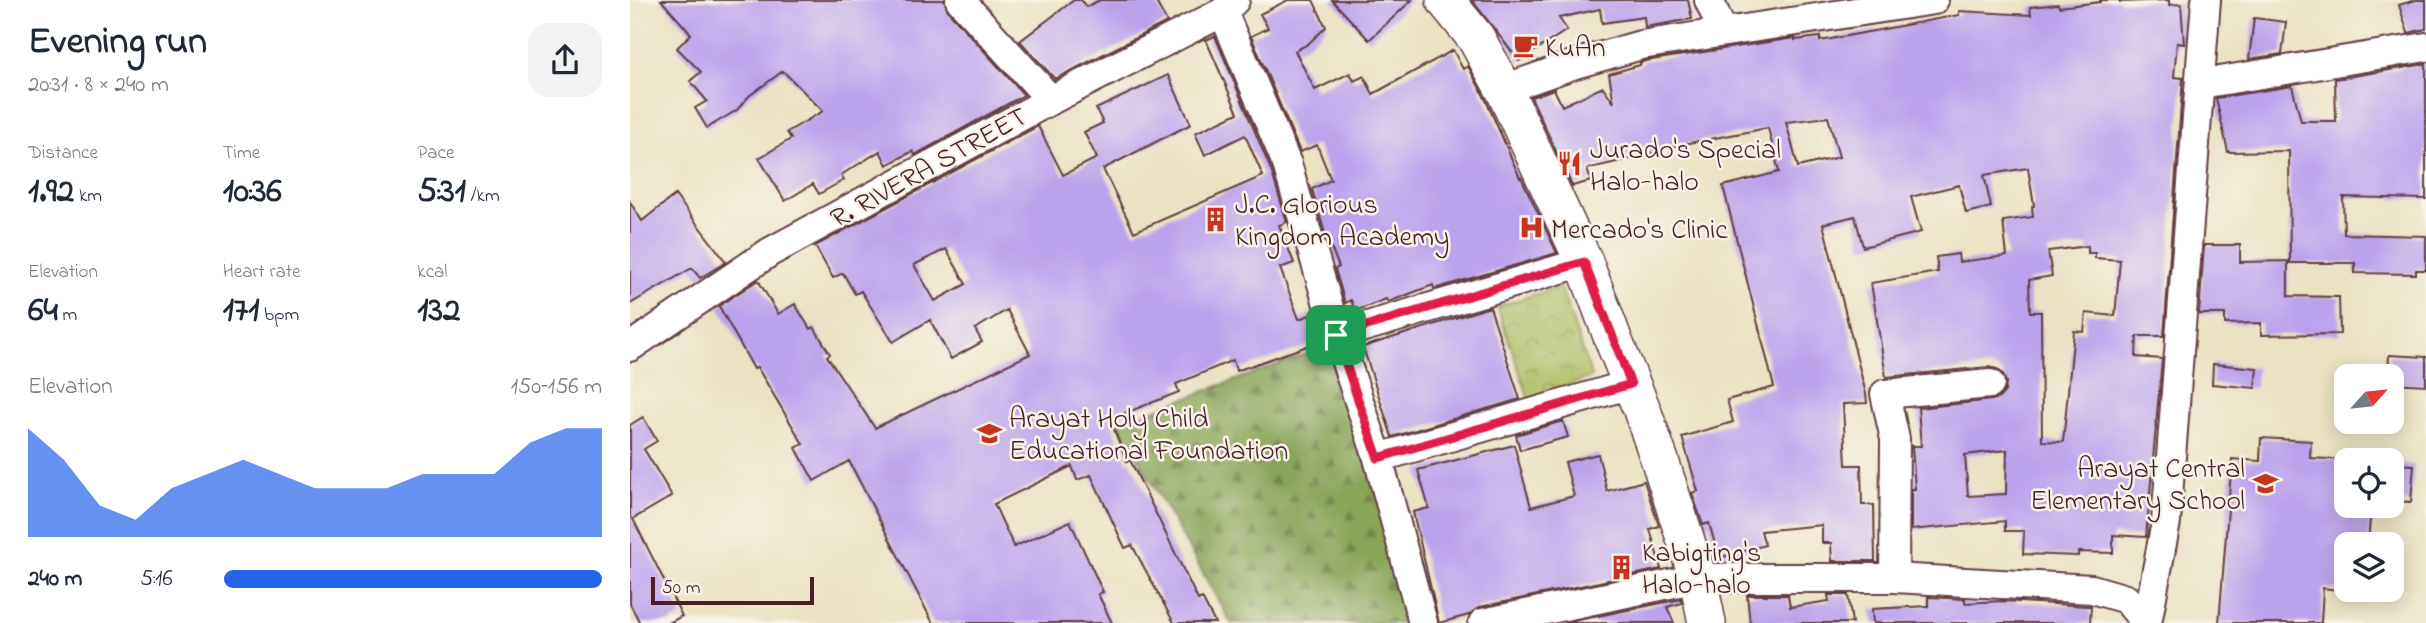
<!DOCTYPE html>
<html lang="en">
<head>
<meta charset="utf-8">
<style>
	:root { --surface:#fff; --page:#f2f2f3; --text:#1f2937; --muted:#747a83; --accent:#2563eb }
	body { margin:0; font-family:"Indie Flower",sans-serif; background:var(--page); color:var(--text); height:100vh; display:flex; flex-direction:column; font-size:26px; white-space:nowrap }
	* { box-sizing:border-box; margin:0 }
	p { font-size:23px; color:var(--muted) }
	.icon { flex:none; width:38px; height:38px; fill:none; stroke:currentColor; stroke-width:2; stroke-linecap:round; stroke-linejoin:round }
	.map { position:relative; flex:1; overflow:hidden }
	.panel { display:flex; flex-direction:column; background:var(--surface); width:630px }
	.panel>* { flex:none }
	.needle { width:46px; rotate:63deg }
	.tools { position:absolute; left:1704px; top:364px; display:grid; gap:14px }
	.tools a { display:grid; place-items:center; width:70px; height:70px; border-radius:14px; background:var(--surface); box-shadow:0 4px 18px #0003; font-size:35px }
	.scale { position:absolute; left:21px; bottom:18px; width:163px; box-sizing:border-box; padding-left:7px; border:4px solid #4a1f2b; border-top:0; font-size:19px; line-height:24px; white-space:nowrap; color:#4a1f2b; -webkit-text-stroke:5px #f7f3e8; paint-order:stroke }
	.pin { position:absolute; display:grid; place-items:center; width:60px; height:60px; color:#fff; margin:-30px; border-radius:14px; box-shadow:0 4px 10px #0006 }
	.round { display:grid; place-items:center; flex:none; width:74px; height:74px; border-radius:21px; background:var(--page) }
	.headline { display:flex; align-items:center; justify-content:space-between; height:119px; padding:0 28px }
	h1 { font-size:38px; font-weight:700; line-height:52px }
	.metrics { display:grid; grid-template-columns:repeat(3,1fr); gap:10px; height:119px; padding:7px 28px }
	.metrics div { display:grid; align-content:center }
	.metrics b { font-size:35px; font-weight:700 }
	.metrics small { font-size:19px; font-weight:400 }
	.metrics p { font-size:19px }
	.chart { height:196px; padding:14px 28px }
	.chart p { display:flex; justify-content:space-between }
	.chart svg { width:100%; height:126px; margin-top:7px; fill:var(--accent); opacity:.7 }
	ul { padding:0 28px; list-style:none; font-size:23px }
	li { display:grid; grid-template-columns:112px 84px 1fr; align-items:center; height:52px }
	li i { height:18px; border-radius:9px; background:var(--accent) }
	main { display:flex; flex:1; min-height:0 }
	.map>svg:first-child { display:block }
	.forest { fill:url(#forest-firs); stroke:#6a6241; stroke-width:2 }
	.park { fill:url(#park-crowns); stroke:#7b6e46; stroke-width:2 }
	.building { fill:#bba2ec; fill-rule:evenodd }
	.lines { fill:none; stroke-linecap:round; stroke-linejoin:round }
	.minor-casing { stroke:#623c42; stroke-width:32 }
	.major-casing { stroke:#623c42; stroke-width:40 }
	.minor { stroke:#fff; stroke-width:28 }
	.major { stroke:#fff; stroke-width:37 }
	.route-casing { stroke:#fff; stroke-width:14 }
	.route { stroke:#e11d48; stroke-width:9 }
	.labels { text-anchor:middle; stroke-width:5; stroke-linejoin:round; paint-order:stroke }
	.poi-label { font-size:28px; fill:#4a1f2b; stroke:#f7f3e8; text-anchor:start }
	.street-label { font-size:28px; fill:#4a1f2b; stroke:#f7f3e8 }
</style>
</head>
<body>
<main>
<section class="panel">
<div class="headline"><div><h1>Evening run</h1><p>20:31 · 8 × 240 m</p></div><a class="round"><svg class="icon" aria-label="share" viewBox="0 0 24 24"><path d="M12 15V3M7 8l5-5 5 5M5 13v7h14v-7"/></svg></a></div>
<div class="metrics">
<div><p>Distance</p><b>1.92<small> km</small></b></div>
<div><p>Time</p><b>10:36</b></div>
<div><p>Pace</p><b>5:31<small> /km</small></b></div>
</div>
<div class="metrics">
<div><p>Elevation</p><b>64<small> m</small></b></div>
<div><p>Heart rate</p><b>171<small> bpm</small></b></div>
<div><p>kcal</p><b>132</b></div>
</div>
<div class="chart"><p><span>Elevation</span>150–156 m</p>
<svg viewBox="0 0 160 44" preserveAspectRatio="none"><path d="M0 44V6L10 17L20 33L30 38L40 27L50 22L60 17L70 22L80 27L90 27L100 27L110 22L120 22L130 22L140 11L150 6L160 6V44z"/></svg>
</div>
<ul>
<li><b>240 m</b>5:16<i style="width:100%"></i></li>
</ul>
</section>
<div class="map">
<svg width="1796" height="623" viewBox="0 0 1796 623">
	<defs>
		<pattern id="forest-firs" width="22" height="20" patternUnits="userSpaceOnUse" patternTransform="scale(1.75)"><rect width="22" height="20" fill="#89a457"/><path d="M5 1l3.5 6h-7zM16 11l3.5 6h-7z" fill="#728548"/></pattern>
		<pattern id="park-crowns" width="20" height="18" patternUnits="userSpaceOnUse" patternTransform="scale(1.75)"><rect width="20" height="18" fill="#acbd61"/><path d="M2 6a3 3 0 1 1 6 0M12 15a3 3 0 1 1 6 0" fill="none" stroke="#8e9950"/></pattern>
	</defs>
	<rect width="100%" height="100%" fill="#f7f3e8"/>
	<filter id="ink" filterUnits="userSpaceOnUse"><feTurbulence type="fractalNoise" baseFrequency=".0143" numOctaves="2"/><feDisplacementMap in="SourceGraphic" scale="14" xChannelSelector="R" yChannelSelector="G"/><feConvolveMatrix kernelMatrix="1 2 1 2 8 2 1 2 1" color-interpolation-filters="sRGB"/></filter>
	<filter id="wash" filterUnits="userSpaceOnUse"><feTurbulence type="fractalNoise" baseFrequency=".00686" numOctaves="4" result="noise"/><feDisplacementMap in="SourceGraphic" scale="28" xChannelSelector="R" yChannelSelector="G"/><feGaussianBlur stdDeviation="1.57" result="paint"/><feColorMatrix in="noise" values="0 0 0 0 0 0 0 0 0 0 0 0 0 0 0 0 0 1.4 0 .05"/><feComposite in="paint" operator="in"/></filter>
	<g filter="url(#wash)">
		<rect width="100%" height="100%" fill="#ebe2c3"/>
		<path class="forest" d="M698,346L789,623H601L488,423Z"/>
		<path class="park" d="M930,286L962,377L899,399L867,307Z"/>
		<g id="blocks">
			<path class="building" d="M31,0H314L318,11L394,95L285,155L283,151L257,165L250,151L211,175L214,180L189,194L183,184L155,201L129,158L161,139L157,132L193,111L153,71L119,96L107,110L77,128L65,108L77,101L60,81L71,72L47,48L61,34Z
				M444,0H451L456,7L470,0H525L537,22L425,79L390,41Z
				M658,0H683L696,27L678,44L665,51L685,90L720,73L724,81L734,76L743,94L823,50L833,69L838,66L855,98L890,178L891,177L927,253L804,289L803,285L758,302L756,299L725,311L721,300L715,303L705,269L709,267L694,230L682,189L701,180L687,145L670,152L621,36L638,28L630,14Z
				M702,0H782L739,40Z
				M842,0H1058L1062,19L1015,27L1014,17L972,23L970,9L929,18L937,30L889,61Z
				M1470,0H1489L1490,2L1539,0V5L1551,4L1554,44L1547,43L1544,77L1553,78L1534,336H1507L1506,357L1532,359L1516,537L1483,535V553L1448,552V556L1393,554L1394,531H1375V521L1281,530V489H1285L1282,446H1291L1288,408L1362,400L1369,398L1375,391L1376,382L1373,374L1367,369L1358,367L1256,377L1241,283L1308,272L1306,257L1328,254L1329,262L1377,256L1373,221L1403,217L1402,207L1404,206L1398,168L1354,175L1361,207L1336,213L1329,185L1281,197L1291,232L1233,247L1225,216L1193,224L1236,394L1237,403L1213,404L1216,465H1231L1232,505H1244L1245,561H1202L1201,543H1192V525L1131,531L1135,545L1089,558L1079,523L1073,525L1062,493L1068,491L1052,437L1103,422L1097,400L1144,387L1093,186L1149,172L1138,128L1027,149L1028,152L957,169L961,181L942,186L901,97L924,89L932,106L973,87L984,103L979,74L1010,65V63L1015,61L1165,38V40L1190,37V41L1329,15V11L1401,15L1400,7L1428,4L1429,7L1470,2ZM1198,117L1209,157L1168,167L1156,122ZM1458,246V253H1465V258L1490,260L1485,316L1456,313L1454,332L1444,331L1433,442L1412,441L1411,312H1400L1399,280L1422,276L1418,251ZM1377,450L1376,494L1338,496L1335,455Z
				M1786,0H1796V29L1778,33L1769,5Z
				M1624,18L1656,22L1652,54L1619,59Z
				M585,36L641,170L657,222L649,225L664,263L650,268L669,319L683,314L692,341L606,371L603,360L546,384L549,392L480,419L497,462L500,460L568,600L572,598L585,623H544L502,545L495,548L461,475L447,480L442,466L364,504L384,547L440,521L473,592L468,594L482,623H303L219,461L184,481L166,448L173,444L127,367L124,369L89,306L128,280L148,314L165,304L180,329L184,327L200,354L197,356L245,428L400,354L377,310L345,329L352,342L321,359L300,320L263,342L231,291L225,294L213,273L203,278L185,246L408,126L433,175L467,158L454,132L473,123L466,109L538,75L561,124L473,169L504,232L633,176L615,135L575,155L565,133L608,113L576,40ZM316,249L336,284L305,301L284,265Z
				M1796,64V199L1713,197L1714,234L1796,236V270H1786V274L1725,273V263H1660L1659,151L1598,152L1586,98L1662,86L1671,121H1706L1705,79Z
				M45,195L96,262L70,278L62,268L0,304V202L12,221Z
				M1574,245H1610V262L1658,261V296L1709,297L1710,334L1631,335V323L1595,324V314H1569Z
				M860,307L890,399L762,437L733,347Z
				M1759,355L1796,357V385L1762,383V376H1758Z
				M1583,364L1627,368L1625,388L1582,384Z
				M13,417L27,441L14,449L42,496L3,519L52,616L39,623H10L0,604V425Z
				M933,421L938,437L890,450L886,435Z
				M1631,438L1681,441L1680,458L1717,460V506H1741L1738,544H1717V591L1693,588L1691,623H1589L1602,459L1630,461Z
				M884,445L901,507L944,496L935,462L968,454L977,491L1014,481L1029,526L1020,529L1031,569L850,607L839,615L809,623L783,512L799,508L788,470Z
				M1762,464L1784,465L1781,502L1762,501Z
				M1117,595H1158L1160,607L1199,601L1198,595H1218L1222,623H1120Z
				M1298,597L1335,599V603L1373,601L1459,606H1461L1460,623H1243L1242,609L1298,606Z
				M1051,599L1052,603L1037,607L1044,623H934Z"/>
		</g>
	</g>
	<g filter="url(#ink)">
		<use href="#blocks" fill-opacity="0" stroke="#623c42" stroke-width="2"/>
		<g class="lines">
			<defs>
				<path id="minor" d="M330,0L421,100
					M1079,0L1093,32
					M593,12L657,164L707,335L748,458L793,623
					M1571,84L1796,47
					M874,89L945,64L1011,45L1304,0
					M707,335L954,262
					M0,347L140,252L421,100L593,12L605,0
					M748,458L1001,384
					M1264,578L1265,439L1255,394L1360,384
					M853,623L1068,578H1264L1462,589L1496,599L1516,623
					M1517,623L1536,522L1576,0"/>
				<path id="major" d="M815,0L846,38L874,89L954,262L985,344L1012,410L1030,461L1068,578L1077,623"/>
			</defs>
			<use href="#minor" class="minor-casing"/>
			<use href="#major" class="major-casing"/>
			<use href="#minor" class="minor"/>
			<use href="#major" class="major"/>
		</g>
	</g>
	<g class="lines" filter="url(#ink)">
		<defs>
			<path id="route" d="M954,262L1001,384L748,458L706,335Z"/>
		</defs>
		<use href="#route" class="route-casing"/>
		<use href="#route" class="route"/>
	</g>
	<defs>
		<symbol id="cafe-bare" viewBox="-9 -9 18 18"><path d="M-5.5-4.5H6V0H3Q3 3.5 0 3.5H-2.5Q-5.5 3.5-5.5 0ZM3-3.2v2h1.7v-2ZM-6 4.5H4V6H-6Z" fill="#c8321e" stroke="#f7f3e8" stroke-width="2.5" paint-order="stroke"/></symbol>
		<symbol id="restaurant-bare" viewBox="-9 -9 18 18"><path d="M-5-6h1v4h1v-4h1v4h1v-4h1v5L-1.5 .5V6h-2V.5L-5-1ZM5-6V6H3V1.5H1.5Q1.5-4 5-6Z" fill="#c8321e" stroke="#f7f3e8" stroke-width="2.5" paint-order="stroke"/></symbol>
		<symbol id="building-bare" viewBox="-9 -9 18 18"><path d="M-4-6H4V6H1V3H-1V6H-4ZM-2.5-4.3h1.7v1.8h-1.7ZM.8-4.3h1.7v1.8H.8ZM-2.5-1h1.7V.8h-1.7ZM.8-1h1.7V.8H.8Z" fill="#c8321e" stroke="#f7f3e8" stroke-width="2.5" paint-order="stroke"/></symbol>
		<symbol id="hospital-bare" viewBox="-9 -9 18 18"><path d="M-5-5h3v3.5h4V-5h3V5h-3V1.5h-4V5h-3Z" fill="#c8321e" stroke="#f7f3e8" stroke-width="2.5" paint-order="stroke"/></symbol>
		<symbol id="school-bare" viewBox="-9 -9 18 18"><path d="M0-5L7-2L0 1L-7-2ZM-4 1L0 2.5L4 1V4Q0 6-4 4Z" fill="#c8321e" stroke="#f7f3e8" stroke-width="2.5" paint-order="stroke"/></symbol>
	</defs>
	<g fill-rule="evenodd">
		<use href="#cafe-bare" x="878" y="28" width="35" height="35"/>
		<use href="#restaurant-bare" x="922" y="146" width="35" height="35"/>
		<use href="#building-bare" x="568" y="202" width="35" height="35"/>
		<use href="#hospital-bare" x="884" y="210" width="35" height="35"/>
		<use href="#school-bare" x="342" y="416" width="35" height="35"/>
		<use href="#school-bare" x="1618" y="466" width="35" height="35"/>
		<use href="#building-bare" x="974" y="550" width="35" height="35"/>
	</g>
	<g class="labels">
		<g class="poi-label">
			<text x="915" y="56">KuAn</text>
			<text x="960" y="158">Jurado's Special<tspan x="960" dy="32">Halo-halo</tspan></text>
			<text x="605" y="213">J.C. Glorious<tspan x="605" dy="32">Kingdom Academy</tspan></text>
			<text x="921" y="238">Mercado's Clinic</text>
			<text x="379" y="427">Arayat Holy Child<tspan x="379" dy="32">Educational Foundation</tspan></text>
			<text x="1615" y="477" text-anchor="end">Arayat Central<tspan x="1615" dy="32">Elementary School</tspan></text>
			<text x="1012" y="561">Kabigting's<tspan x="1012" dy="32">Halo-halo</tspan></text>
		</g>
		<g class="street-label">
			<text transform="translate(298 166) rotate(-29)" y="10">R. RIVERA STREET</text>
		</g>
	</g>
</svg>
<div class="tools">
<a><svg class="needle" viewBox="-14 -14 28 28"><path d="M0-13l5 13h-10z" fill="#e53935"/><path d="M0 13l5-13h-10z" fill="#747a83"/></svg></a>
<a><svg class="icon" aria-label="locate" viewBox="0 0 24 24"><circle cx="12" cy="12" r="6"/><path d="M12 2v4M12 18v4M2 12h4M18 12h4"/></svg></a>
<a><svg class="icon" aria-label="layers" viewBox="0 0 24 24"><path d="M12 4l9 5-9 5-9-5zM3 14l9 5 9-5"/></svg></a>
</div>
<div class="scale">50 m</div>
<div class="pin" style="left:706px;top:335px;background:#1e9e55"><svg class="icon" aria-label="arrive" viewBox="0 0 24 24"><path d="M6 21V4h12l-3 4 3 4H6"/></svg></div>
</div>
</main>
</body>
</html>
